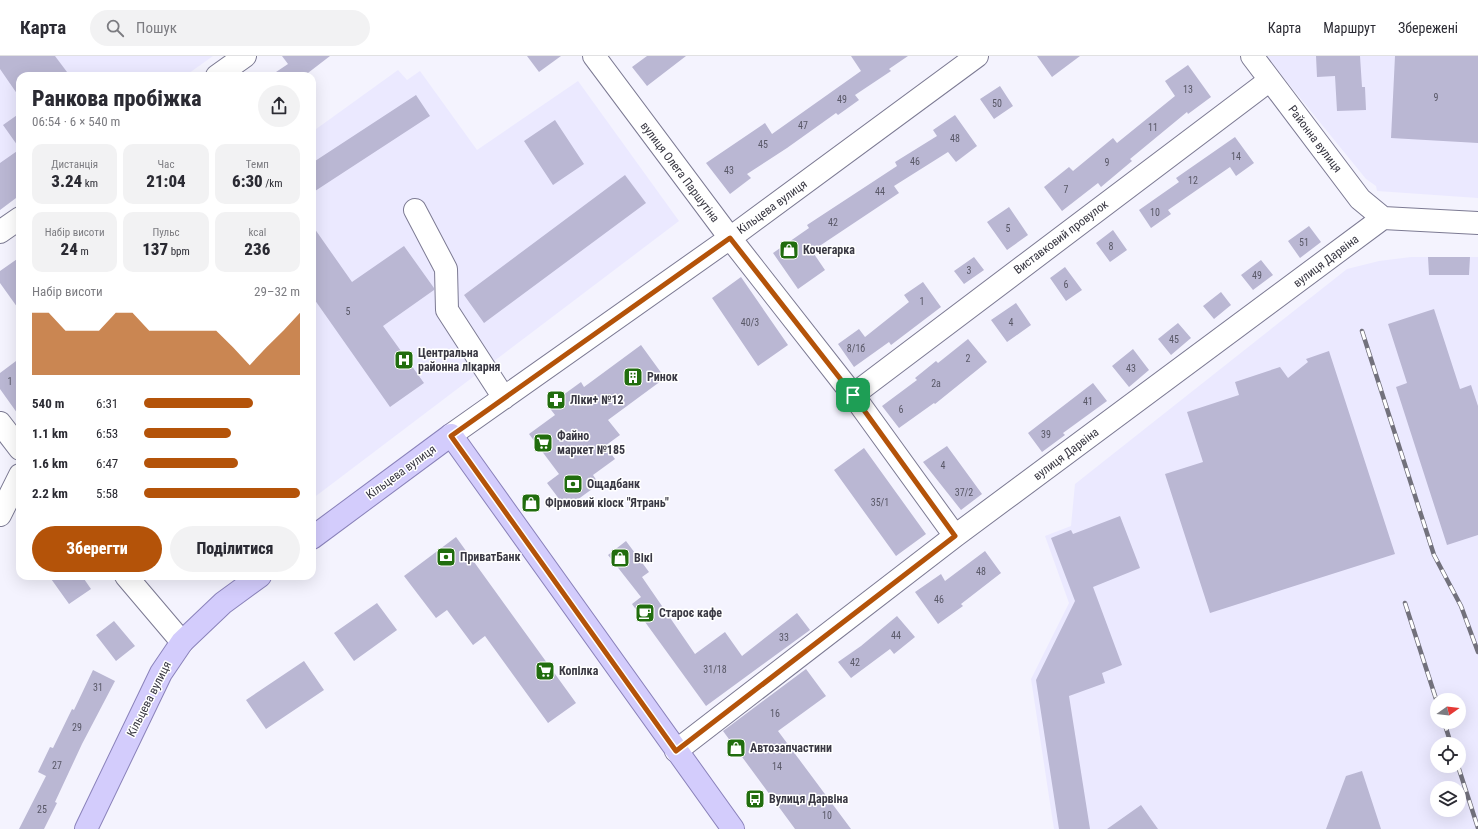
<!DOCTYPE html>
<html lang="uk">
<head>
<meta charset="utf-8">
<style>
	:root { --surface:#fff; --page:#f2f2f3; --text:#2b2b33; --muted:#7c7c81; --line:#e1e1e2; --accent:#b45309 }
	body { margin:0; font-family:"Roboto Condensed",sans-serif; background:var(--page); color:var(--text); height:100vh; display:flex; flex-direction:column; font-size:15px; white-space:nowrap }
	* { box-sizing:border-box; margin:0 }
	p { font-size:13px; color:var(--muted) }
	.icon { flex:none; width:22px; height:22px; fill:none; stroke:currentColor; stroke-width:2; stroke-linecap:round; stroke-linejoin:round }
	.map { position:relative; flex:1; overflow:hidden }
	.details { position:absolute; left:16px; top:16px; width:300px; height:508px; display:flex; flex-direction:column; background:var(--surface); border-radius:12px; box-shadow:0 4px 16px #0002 }
	.details>* { flex:none }
	.needle { width:26px; rotate:76deg }
	.buttons { position:absolute; left:1430px; top:637px; display:grid; gap:8px }
	.buttons a { display:grid; place-items:center; width:36px; height:36px; border-radius:50%; background:var(--surface); box-shadow:0 4px 16px #0002; font-size:20px }
	.pin { position:absolute; display:grid; place-items:center; width:34px; height:34px; color:#fff; margin:-17px; border-radius:8px; box-shadow:0 2px 6px #0006 }
	.round { display:grid; place-items:center; flex:none; width:42px; height:42px; border-radius:21px; background:var(--page) }
	.headline { display:flex; align-items:center; justify-content:space-between; height:68px; padding:0 16px }
	h1 { font-size:22px; font-weight:800; line-height:30px }
	.figures { display:grid; grid-template-columns:repeat(3,1fr); gap:6px; height:68px; padding:4px 16px }
	.figures div { display:grid; align-content:center; border-radius:10px; background:var(--page); text-align:center }
	.figures b { font-size:17px; font-weight:800 }
	.figures small { font-size:11px; font-weight:400 }
	.figures p { font-size:11px }
	.chart { height:112px; padding:8px 16px }
	.chart p { display:flex; justify-content:space-between }
	.chart svg { width:100%; height:72px; margin-top:4px; fill:var(--accent); opacity:.7 }
	.primary-button { display:flex; gap:8px; margin-top:auto; padding:8px 16px }
	.primary-button a { flex:1; height:46px; border-radius:24px; background:var(--accent); color:#fff; font-size:16px; font-weight:800; line-height:46px; text-align:center }
	.primary-button a+a { background:var(--page); color:var(--text) }
	ul { padding:0 16px; list-style:none; font-size:13px }
	li { display:grid; grid-template-columns:64px 48px 1fr; align-items:center; height:30px }
	li i { height:10px; border-radius:5px; background:var(--accent) }
	header { display:flex; align-items:center; gap:24px; box-sizing:border-box; height:56px; padding:0 20px; background:var(--surface); border-bottom:1px solid var(--line) }
	header strong { font-size:19px }
	nav { display:flex; gap:22px; margin-inline-start:auto; font-size:14px }
	.search { width:280px; height:36px; background:var(--page); display:flex; align-items:center; gap:10px; box-sizing:border-box; padding:0 14px; border-radius:22px; color:var(--muted); font-size:15px }
	.map>svg:first-child { display:block }
	.built { fill:#ebe9ff; fill-rule:evenodd }
	.building { fill:#bab7d3 }
	.lines { fill:none; stroke-linecap:round; stroke-linejoin:round }
	.minor-casing { stroke:#7c7a93; stroke-width:24 }
	.major-casing { stroke:#8a82ba; stroke-width:24 }
	.minor { stroke:#fff; stroke-width:22 }
	.major { stroke:#d3ccfc; stroke-width:22 }
	.rail-casing { stroke:#72717c; stroke-width:4.5 }
	.rail { stroke:#fff; stroke-width:3; stroke-dasharray:9; stroke-linecap:butt }
	.route-casing { stroke:#fff; stroke-width:8 }
	.route { stroke:#b45309; stroke-width:5 }
	.labels { text-anchor:middle; stroke-width:3; stroke-linejoin:round; paint-order:stroke }
	.number-label { font-size:10px; fill:#595867 }
	.street-label { font-size:12px; fill:#393843; stroke:#fff }
	.poi-label { font-size:12px; font-weight:bold; fill:#393843; stroke:#fff; text-anchor:start }
</style>
</head>
<body>
<header>
<strong>Карта</strong>
<div class="search"><svg class="icon" aria-label="search" viewBox="0 0 24 24"><circle cx="10" cy="10" r="6"/><path d="M15 15l6 6"/></svg>Пошук</div>
<nav><a>Карта</a><a>Маршрут</a><a>Збережені</a></nav>
</header>
<div class="map">
<svg width="1478" height="773" viewBox="0 0 1478 773">
	<rect width="100%" height="100%" fill="#f4f3fe"/>
	<path class="built" d="M0,0H213L185,20H20V139L0,154Z
		M1266,0H1478V142L1377,135L1376,130L1366,123Z
		M398,14L407,24L420,15L477,94L578,25L679,165L312,443V76Z
		M1411,201H1478V773H1054L1031,623L1069,547L1045,480L1071,470L1075,428L1347,213L1379,205ZM1437,644H1459V666H1437ZM1437,688H1459V710H1437ZM1437,732H1459V754H1437Z"/>
	<path class="building" d="M0,0H55L70,20H20V42L0,13Z
		M282,0H330L304,20H270L288,8Z
		M527,0H561L539,16Z
		M647,0H686L647,30L632,11Z
		M851,0H908L889,13L891,15L855,39L859,44L838,59L836,57L787,92L747,118L751,122L730,138L706,107L765,67L772,78L861,15Z
		M1037,0H1080L1052,21Z
		M1316,0H1360L1362,31H1365L1366,54L1337,55L1335,20L1317,21Z
		M1395,0H1478V87L1391,82Z
		M1188,9L1211,41L1188,58L1187,56L1130,103L1132,105L1101,131L1098,127L1062,155L1044,131L1069,111L1073,115L1113,82L1117,87L1175,40L1165,25Z
		M1000,30L1013,50L994,63L980,43Z
		M416,39L430,60L312,137V107Z
		M20,57V93L3,69Z
		M955,59L977,90L956,106L948,96L894,130L899,137L812,195L825,214L798,233L773,197L809,172L807,169L897,110L895,106L937,80L933,74Z
		M555,64L584,108L553,129L524,85Z
		M1235,81L1254,107L1236,120L1230,111L1168,154L1171,158L1151,172L1139,154L1179,126L1176,122Z
		M20,93V139L0,154V107Z
		M625,119L646,147L484,267L464,239Z
		M1009,151L1028,179L1007,194L987,166Z
		M312,169L352,226L404,190L434,232V234L383,270L424,327L390,351L312,240Z
		M1309,170L1321,186L1300,202L1288,185Z
		M1113,174L1127,194L1110,206L1096,187Z
		M20,201V255L0,227V215Z
		M974,201L984,214L964,228L954,215Z
		M1428,201H1470L1469,219H1429Z
		M1261,204L1273,219L1253,234L1241,219Z
		M1065,211L1082,234L1066,245L1050,222Z
		M741,221L788,289L758,310L712,242Z
		M923,226L941,251L891,289L889,286L854,311L838,288L859,273L865,281L909,246L904,239Z
		M1221,236L1231,249L1214,263L1203,250Z
		M1016,247L1031,269L1007,286L991,264Z
		M1434,253L1460,333L1471,329L1478,350V479L1447,489L1396,331L1407,327L1388,268Z
		M1178,267L1191,282L1171,299L1158,283Z
		M968,283L987,306L935,348L934,347L899,372L882,350L917,324L915,322L936,305L938,307Z
		M641,289L665,322L608,364L620,379L605,390L615,403L593,419L599,428L566,452L547,427L559,418L529,378L555,359L548,350L581,326L584,331Z
		M1133,293L1149,314L1129,331L1112,310Z
		M1329,295L1395,498L1210,557L1165,418L1203,406L1187,356L1239,339L1235,326L1280,311L1288,322L1308,306L1306,303Z
		M20,302V361L0,333V317Z
		M1093,327L1107,345L1063,377L1065,379L1042,396L1028,377Z
		M947,390L982,438L961,454L923,406Z
		M864,392L926,478L896,500L834,414Z
		M1120,460L1140,512L1093,531L1122,609L1102,617L1105,627L1069,640L1090,773H1059L1036,624L1075,545L1051,482L1071,474L1073,478Z
		M456,481L576,647L548,667L485,580L473,589L447,554L436,562L404,520Z
		M626,485L649,516L642,521L695,598L725,576L742,600L797,557L810,574L706,650L632,548L641,541L608,499Z
		M985,495L1001,517L961,548L963,550L938,568L915,536L941,518L945,525Z
		M49,520H82L91,533L69,548Z
		M377,547L397,574L354,605L334,577Z
		M897,560L915,581L894,598L890,593L851,622L838,606L861,590Z
		M114,565L135,590L116,605L96,579Z
		M304,605L324,634L266,673L246,644Z
		M806,613L826,640L778,675L851,773H795L723,675Z
		M93,614L115,625L82,688L55,746L57,747L44,773H19L46,720L38,716L50,691L53,692L72,653L74,654Z
		M1362,715L1381,773H1326L1346,720Z
		M1141,749L1158,773H1107Z"/>
	<g class="lines">
		<defs>
			<path id="minor" d="M594,0L730,182L853,339L955,480
				M1252,0L1360,143L1383,162
				M217,20L245,0
				M415,154L446,213L447,254L504,342
				M0,176L20,162
				M853,339L1270,24
				M0,367L20,393
				M451,379L730,182L977,0
				M0,459L20,419
				M126,520L182,586
				M676,695L955,480L1383,162L1478,167"/>
			<path id="major" d="M312,482L451,379L733,773
				M86,773L161,617L182,586L223,547L260,520"/>
		</defs>
		<use href="#minor" class="minor-casing"/>
		<use href="#major" class="major-casing"/>
		<use href="#minor" class="minor"/>
		<use href="#major" class="major"/>
		<defs>
			<path id="rail" d="M1362,275L1434,499L1461,550L1478,596
				M1405,547L1437,646
				M1444,666L1451,688
				M1458,710L1478,772"/>
		</defs>
		<use href="#rail" class="rail-casing"/>
		<use href="#rail" class="rail"/>
	</g>
	<g class="lines">
		<defs>
			<path id="route" d="M730,182L853,339L955,480L676,695L451,380Z"/>
		</defs>
		<use href="#route" class="route-casing"/>
		<use href="#route" class="route"/>
	</g>
	<defs>
		<symbol id="shop-square" viewBox="-11 -11 22 22"><rect x="-9" y="-9" width="18" height="18" rx="4" fill="#216d0e" stroke="#fff"/><path d="M-5-2.5h2.3a2.7 3.5 0 0 1 5.4 0H5L5.5 6h-11ZM-1.5-2.5h3a1.5 2.3 0 0 0-3 0Z" fill="#fff"/></symbol>
		<symbol id="hospital-square" viewBox="-11 -11 22 22"><rect x="-9" y="-9" width="18" height="18" rx="4" fill="#216d0e" stroke="#fff"/><path d="M-5-5h3v3.5h4V-5h3V5h-3V1.5h-4V5h-3Z" fill="#fff"/></symbol>
		<symbol id="building-square" viewBox="-11 -11 22 22"><rect x="-9" y="-9" width="18" height="18" rx="4" fill="#216d0e" stroke="#fff"/><path d="M-4-6H4V6H1V3H-1V6H-4ZM-2.5-4.3h1.7v1.8h-1.7ZM.8-4.3h1.7v1.8H.8ZM-2.5-1h1.7V.8h-1.7ZM.8-1h1.7V.8H.8Z" fill="#fff"/></symbol>
		<symbol id="pharmacy-square" viewBox="-11 -11 22 22"><rect x="-9" y="-9" width="18" height="18" rx="4" fill="#216d0e" stroke="#fff"/><path d="M-2-6h4v4h4v4h-4v4h-4v-4h-4v-4h4Z" fill="#fff"/></symbol>
		<symbol id="supermarket-square" viewBox="-11 -11 22 22"><rect x="-9" y="-9" width="18" height="18" rx="4" fill="#216d0e" stroke="#fff"/><path d="M-6-5.5h2.5l.6 2H6L4.5 2H-2.5L-4.4-4H-6ZM-1.5 3.2a1.3 1.3 0 1 0 .1 0ZM3 3.2a1.3 1.3 0 1 0 .1 0Z" fill="#fff"/></symbol>
		<symbol id="bank-square" viewBox="-11 -11 22 22"><rect x="-9" y="-9" width="18" height="18" rx="4" fill="#216d0e" stroke="#fff"/><path d="M-6-4H6V4H-6ZM0-2.3a2.3 2.3 0 1 0 0 4.6a2.3 2.3 0 1 0 0-4.6Z" fill="#fff"/></symbol>
		<symbol id="cafe-square" viewBox="-11 -11 22 22"><rect x="-9" y="-9" width="18" height="18" rx="4" fill="#216d0e" stroke="#fff"/><path d="M-5.5-4.5H6V0H3Q3 3.5 0 3.5H-2.5Q-5.5 3.5-5.5 0ZM3-3.2v2h1.7v-2ZM-6 4.5H4V6H-6Z" fill="#fff"/></symbol>
		<symbol id="bus-square" viewBox="-11 -11 22 22"><rect x="-9" y="-9" width="18" height="18" rx="4" fill="#216d0e" stroke="#fff"/><path d="M-5-6H5V4H4V6H2V4H-2V6H-4V4H-5ZM-3.5-4V0h7V-4ZM-3.5 1.2v1.5H-2V1.2ZM2 1.2v1.5H3.5V1.2Z" fill="#fff"/></symbol>
	</defs>
	<g fill-rule="evenodd">
		<use href="#shop-square" x="778" y="183" width="22" height="22"/>
		<use href="#hospital-square" x="393" y="293" width="22" height="22"/>
		<use href="#building-square" x="622" y="310" width="22" height="22"/>
		<use href="#pharmacy-square" x="545" y="333" width="22" height="22"/>
		<use href="#supermarket-square" x="532" y="376" width="22" height="22"/>
		<use href="#bank-square" x="562" y="417" width="22" height="22"/>
		<use href="#shop-square" x="520" y="436" width="22" height="22"/>
		<use href="#bank-square" x="435" y="490" width="22" height="22"/>
		<use href="#shop-square" x="609" y="491" width="22" height="22"/>
		<use href="#cafe-square" x="634" y="546" width="22" height="22"/>
		<use href="#supermarket-square" x="534" y="604" width="22" height="22"/>
		<use href="#shop-square" x="725" y="681" width="22" height="22"/>
		<use href="#bus-square" x="744" y="732" width="22" height="22"/>
	</g>
	<g class="labels">
		<g class="number-label">
			<text x="1188" y="37">13</text>
			<text x="1436" y="45">9</text>
			<text x="842" y="47">49</text>
			<text x="997" y="51">50</text>
			<text x="803" y="73">47</text>
			<text x="1153" y="75">11</text>
			<text x="955" y="86">48</text>
			<text x="763" y="92">45</text>
			<text x="1236" y="104">14</text>
			<text x="915" y="109">46</text>
			<text x="1107" y="110">9</text>
			<text x="729" y="118">43</text>
			<text x="1193" y="128">12</text>
			<text x="1066" y="137">7</text>
			<text x="880" y="139">44</text>
			<text x="1155" y="160">10</text>
			<text x="833" y="170">42</text>
			<text x="1008" y="176">5</text>
			<text x="1304" y="190">51</text>
			<text x="1111" y="194">8</text>
			<text x="969" y="218">3</text>
			<text x="1257" y="223">49</text>
			<text x="1066" y="232">6</text>
			<text x="922" y="249">1</text>
			<text x="348" y="259">5</text>
			<text x="750" y="270">40/3</text>
			<text x="1011" y="270">4</text>
			<text x="1174" y="287">45</text>
			<text x="856" y="296">8/1б</text>
			<text x="968" y="306">2</text>
			<text x="1131" y="316">43</text>
			<text x="10" y="329">1</text>
			<text x="936" y="331">2а</text>
			<text x="1088" y="349">41</text>
			<text x="901" y="357">6</text>
			<text x="1046" y="382">39</text>
			<text x="943" y="413">4</text>
			<text x="964" y="440">37/2</text>
			<text x="880" y="450">35/1</text>
			<text x="981" y="519">48</text>
			<text x="939" y="547">46</text>
			<text x="896" y="583">44</text>
			<text x="784" y="585">33</text>
			<text x="855" y="610">42</text>
			<text x="715" y="617">31/18</text>
			<text x="98" y="635">31</text>
			<text x="775" y="661">16</text>
			<text x="77" y="675">29</text>
			<text x="57" y="713">27</text>
			<text x="777" y="714">14</text>
			<text x="42" y="757">25</text>
			<text x="827" y="763">10</text>
		</g>
		<g class="street-label">
			<text transform="translate(1315 83) rotate(53)" y="4">Районна вулиця</text>
			<text transform="translate(680 116) rotate(53)" y="4">вулиця Олега Паршутіна</text>
			<text transform="translate(772 151) rotate(-36)" y="4">Кільцева вулиця</text>
			<text transform="translate(1061 181) rotate(-37)" y="4">Виставковий провулок</text>
			<text transform="translate(1326 205) rotate(-37)" y="4">вулиця Дарвіна</text>
			<text transform="translate(1066 398) rotate(-37)" y="4">вулиця Дарвіна</text>
			<text transform="translate(401 416) rotate(-36)" y="4">Кільцева вулиця</text>
			<text transform="translate(149 643) rotate(-63)" y="4">Кільцева вулиця</text>
		</g>
		<g class="poi-label">
			<text x="803" y="198">Кочегарка</text>
			<text x="418" y="301">Центральна<tspan x="418" dy="14">районна лікарня</tspan></text>
			<text x="647" y="325">Ринок</text>
			<text x="570" y="348">Ліки+ №12</text>
			<text x="557" y="384">Файно<tspan x="557" dy="14">маркет №185</tspan></text>
			<text x="587" y="432">Ощадбанк</text>
			<text x="545" y="451">Фірмовий кіоск "Ятрань"</text>
			<text x="460" y="505">ПриватБанк</text>
			<text x="634" y="506">Вікі</text>
			<text x="659" y="561">Староє кафе</text>
			<text x="559" y="619">Копілка</text>
			<text x="750" y="696">Автозапчастини</text>
			<text x="769" y="747">Вулиця Дарвіна</text>
		</g>
	</g>
</svg>
<div class="buttons">
<a><svg class="needle" viewBox="-14 -14 28 28"><path d="M0-13l5 13h-10z" fill="#e53935"/><path d="M0 13l5-13h-10z" fill="#7c7c81"/></svg></a>
<a><svg class="icon" aria-label="locate" viewBox="0 0 24 24"><circle cx="12" cy="12" r="6"/><path d="M12 2v4M12 18v4M2 12h4M18 12h4"/></svg></a>
<a><svg class="icon" aria-label="layers" viewBox="0 0 24 24"><path d="M12 4l9 5-9 5-9-5zM3 14l9 5 9-5"/></svg></a>
</div>
<div class="pin" style="left:853px;top:339px;background:#1e9e55"><svg class="icon" aria-label="arrive" viewBox="0 0 24 24"><path d="M6 21V4h12l-3 4 3 4H6"/></svg></div>
<section class="details">
<div class="headline"><div><h1>Ранкова пробіжка</h1><p>06:54 · 6 × 540 m</p></div><a class="round"><svg class="icon" aria-label="share" viewBox="0 0 24 24"><path d="M12 15V3M7 8l5-5 5 5M5 13v7h14v-7"/></svg></a></div>
<div class="figures">
<div><p>Дистанція</p><b>3.24<small> km</small></b></div>
<div><p>Час</p><b>21:04</b></div>
<div><p>Темп</p><b>6:30<small> /km</small></b></div>
</div>
<div class="figures">
<div><p>Набір висоти</p><b>24<small> m</small></b></div>
<div><p>Пульс</p><b>137<small> bpm</small></b></div>
<div><p>kcal</p><b>236</b></div>
</div>
<div class="chart"><p><span>Набір висоти</span>29–32 m</p>
<svg viewBox="0 0 160 44" preserveAspectRatio="none"><path d="M0 44V6L10 6L20 17L30 17L40 17L50 6L60 6L70 17L80 17L90 17L100 17L110 17L120 27L130 38L140 27L150 17L160 6V44z"/></svg>
</div>
<ul>
<li><b>540 m</b>6:31<i style="width:70%"></i></li>
<li><b>1.1 km</b>6:53<i style="width:56%"></i></li>
<li><b>1.6 km</b>6:47<i style="width:60%"></i></li>
<li><b>2.2 km</b>5:58<i style="width:100%"></i></li>
</ul>
<div class="primary-button"><a>Зберегти</a><a>Поділитися</a></div>
</section>
</div>
</body>
</html>
